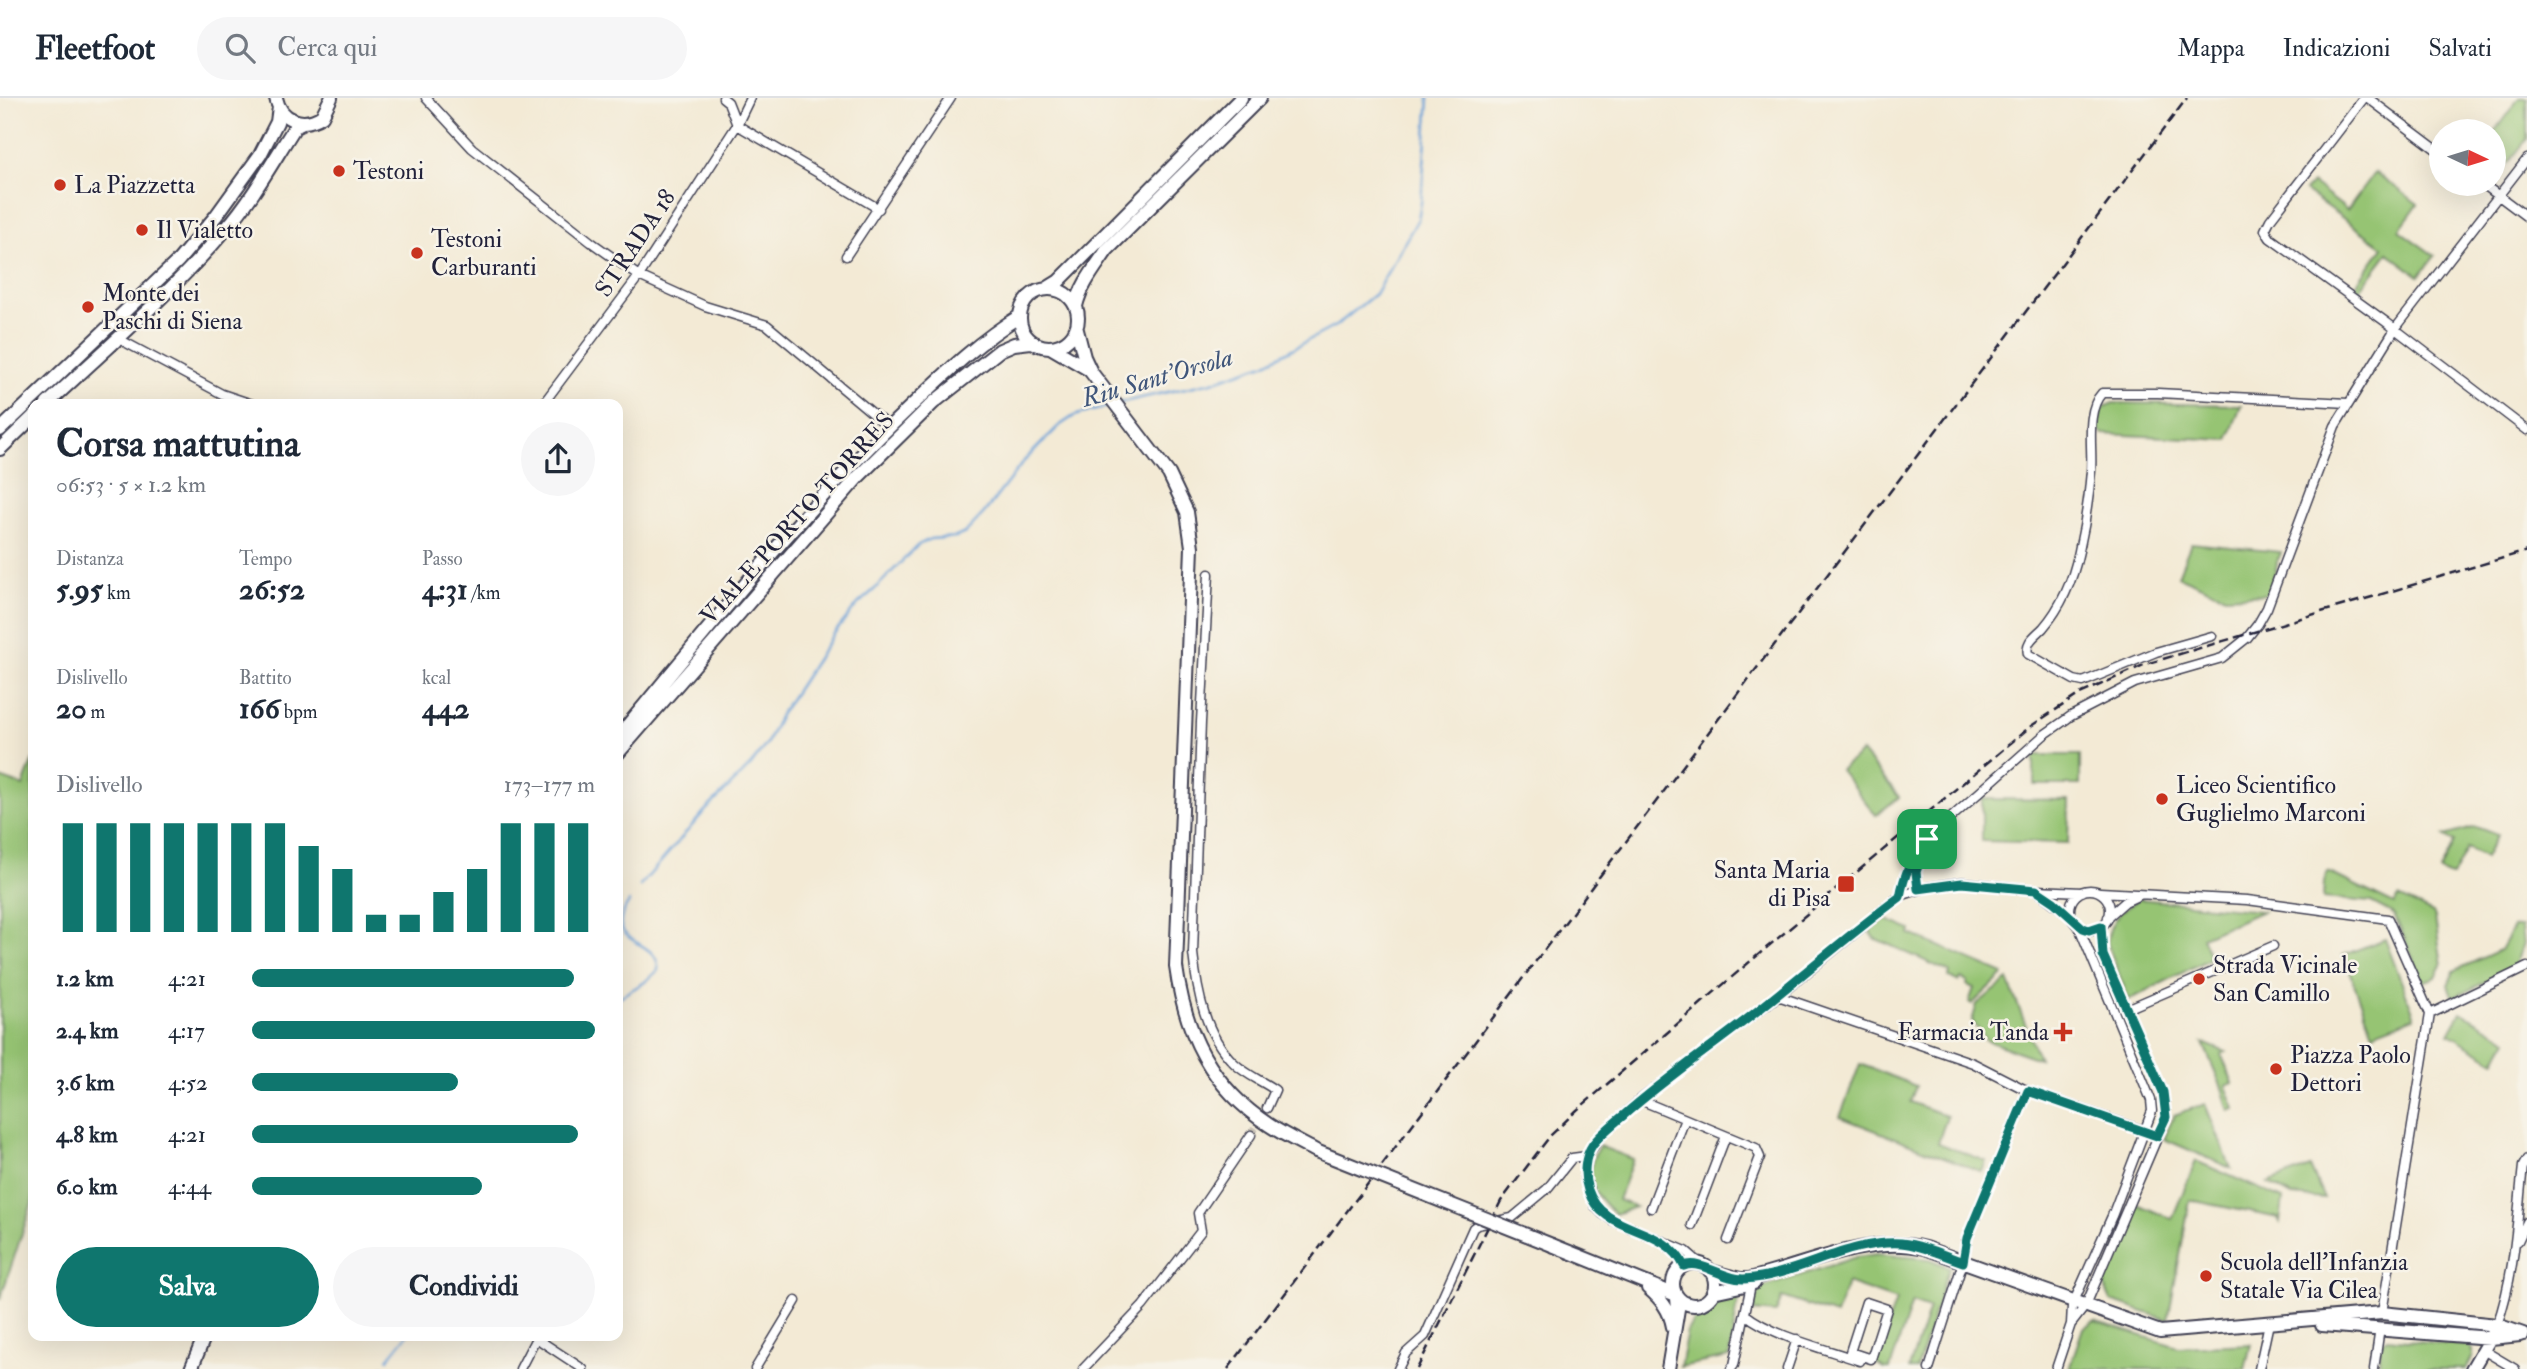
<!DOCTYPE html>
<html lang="it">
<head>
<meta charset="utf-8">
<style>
	:root { --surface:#fff; --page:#f6f6f7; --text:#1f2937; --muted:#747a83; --line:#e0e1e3; --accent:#0f766e }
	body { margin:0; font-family:"IM FELL Double Pica",serif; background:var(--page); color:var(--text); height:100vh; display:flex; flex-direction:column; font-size:26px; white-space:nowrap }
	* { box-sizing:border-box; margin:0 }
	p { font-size:23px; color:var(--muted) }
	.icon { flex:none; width:38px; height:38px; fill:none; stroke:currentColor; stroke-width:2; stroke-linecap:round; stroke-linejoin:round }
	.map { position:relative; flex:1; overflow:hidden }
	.drawer { position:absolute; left:28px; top:301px; width:595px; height:942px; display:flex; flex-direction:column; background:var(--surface); border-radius:14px; box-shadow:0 7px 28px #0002 }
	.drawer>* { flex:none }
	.needle { width:46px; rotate:94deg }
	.fabs { position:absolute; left:2429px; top:21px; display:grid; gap:14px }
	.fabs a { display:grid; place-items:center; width:77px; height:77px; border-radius:50%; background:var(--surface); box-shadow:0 7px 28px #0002; font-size:35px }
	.pin { position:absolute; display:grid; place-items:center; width:60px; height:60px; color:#fff; margin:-30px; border-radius:14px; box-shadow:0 4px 10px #0006 }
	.round { display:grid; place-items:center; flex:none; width:74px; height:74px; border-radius:37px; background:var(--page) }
	.headline { display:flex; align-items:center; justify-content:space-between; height:119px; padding:0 28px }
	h1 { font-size:38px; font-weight:800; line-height:52px }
	.stats { display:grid; grid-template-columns:repeat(3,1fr); gap:10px; height:119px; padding:7px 28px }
	.stats div { display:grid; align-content:center }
	.stats b { font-size:30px; font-weight:800 }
	.stats small { font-size:19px; font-weight:400 }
	.stats p { font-size:19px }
	.chart { height:196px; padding:14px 28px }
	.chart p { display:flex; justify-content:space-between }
	.chart svg { width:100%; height:126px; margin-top:7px; stroke:var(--accent); stroke-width:6 }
	.button { display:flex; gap:14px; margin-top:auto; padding:14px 28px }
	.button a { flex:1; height:80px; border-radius:42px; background:var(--accent); color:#fff; font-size:28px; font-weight:800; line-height:80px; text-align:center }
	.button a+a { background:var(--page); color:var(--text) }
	ul { padding:0 28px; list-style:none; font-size:23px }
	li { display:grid; grid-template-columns:112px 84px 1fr; align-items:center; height:52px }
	li i { height:18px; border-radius:9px; background:var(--accent) }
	header { display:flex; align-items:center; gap:42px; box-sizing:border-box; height:98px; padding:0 35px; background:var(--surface); border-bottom:2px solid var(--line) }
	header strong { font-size:33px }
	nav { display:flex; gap:38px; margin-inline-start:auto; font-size:24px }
	.search { width:490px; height:63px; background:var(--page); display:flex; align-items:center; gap:18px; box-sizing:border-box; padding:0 24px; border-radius:38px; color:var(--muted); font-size:26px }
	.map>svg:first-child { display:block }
	.green { fill:#96c473; stroke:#5c7357; stroke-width:2 }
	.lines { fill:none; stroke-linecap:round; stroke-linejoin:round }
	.stream { stroke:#6ba1d8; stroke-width:2.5 }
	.street-tunnel { stroke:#c9c2b6; stroke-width:8; stroke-dasharray:8 4; stroke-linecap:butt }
	.street-casing { stroke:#414052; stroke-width:11 }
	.secondary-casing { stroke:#414052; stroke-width:16 }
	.street { stroke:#fff; stroke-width:8 }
	.secondary { stroke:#fff; stroke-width:12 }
	.rail { stroke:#22223b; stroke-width:2.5; stroke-dasharray:10 5; stroke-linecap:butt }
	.secondary-bridge-casing { stroke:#414052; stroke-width:16; stroke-linecap:butt }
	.secondary-bridge { stroke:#fff; stroke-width:12 }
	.route-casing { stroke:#fff; stroke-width:14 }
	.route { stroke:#0f766e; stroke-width:9 }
	.poi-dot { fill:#c8321e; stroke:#f7f3e8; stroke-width:2.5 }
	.labels { text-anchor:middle; stroke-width:5; stroke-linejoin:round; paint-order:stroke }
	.poi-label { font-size:24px; fill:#22223b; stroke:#f7f3e8; text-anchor:start }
	.street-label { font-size:24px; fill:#22223b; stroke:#f7f3e8 }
	.water-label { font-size:26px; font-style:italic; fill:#3f557a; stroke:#f7f3e8 }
</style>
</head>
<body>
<header>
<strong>Fleetfoot</strong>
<div class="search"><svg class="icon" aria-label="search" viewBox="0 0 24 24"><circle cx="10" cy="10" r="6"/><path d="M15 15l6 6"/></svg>Cerca qui</div>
<nav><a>Mappa</a><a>Indicazioni</a><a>Salvati</a></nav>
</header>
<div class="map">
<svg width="2527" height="1271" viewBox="0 0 2527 1271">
	<rect width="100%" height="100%" fill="#f7f3e8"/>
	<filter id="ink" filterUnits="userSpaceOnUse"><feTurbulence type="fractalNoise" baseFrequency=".0143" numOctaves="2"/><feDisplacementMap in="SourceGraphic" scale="14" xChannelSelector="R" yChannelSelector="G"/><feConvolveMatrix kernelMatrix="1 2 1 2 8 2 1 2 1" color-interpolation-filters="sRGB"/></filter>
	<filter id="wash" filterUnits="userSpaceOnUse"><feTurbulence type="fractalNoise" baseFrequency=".00686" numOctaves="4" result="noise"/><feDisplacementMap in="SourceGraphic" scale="28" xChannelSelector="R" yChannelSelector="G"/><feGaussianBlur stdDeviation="1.57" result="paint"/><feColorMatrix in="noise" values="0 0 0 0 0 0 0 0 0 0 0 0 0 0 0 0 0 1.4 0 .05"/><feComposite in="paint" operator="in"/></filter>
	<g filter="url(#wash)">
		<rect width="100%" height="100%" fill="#f3ead5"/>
		<path class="green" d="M2519,0H2527V41L2495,82L2494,34Z
			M2375,74L2418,106L2399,132L2435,158L2419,178L2388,155L2359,193L2355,188L2383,149L2305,93L2312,85L2347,112Z
			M2113,305L2241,307L2228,342L2103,336L2099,332L2101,310Z
			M2191,445L2281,454L2268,496L2225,498L2178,478Z
			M1862,654L1899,699L1876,717L1840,672Z
			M2034,657H2080V687H2034Z
			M33,661V1102L0,1202V680L23,688Z
			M1982,701L2069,702L2068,745L1982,743Z
			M2476,729L2497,737L2485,760L2467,750L2452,779L2440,773L2454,744L2444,738Z
			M2328,774L2394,806L2399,799L2433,815L2435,820L2442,867L2436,879L2423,884L2394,816L2371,804L2323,800L2324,784Z
			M2139,801L2262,813L2202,839L2211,860L2129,902L2107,845C2109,823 2120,812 2139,801Z
			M1885,821L1911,832L1910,836L2004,876L1972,906L1969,904L1974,890L1967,887L1968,883L1961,880L1959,884L1949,879L1950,874L1876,841L1869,833Z
			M2513,829H2521L2523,846L2514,870L2453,900L2448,887L2454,873L2500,852Z
			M2385,841L2415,919L2373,935L2343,857Z
			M2008,882L2039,961L1987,943L1972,923L1977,906Z
			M2461,914L2508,941L2495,963L2449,936Z
			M2203,945L2226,954L2221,956L2233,985L2226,988L2235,1011L2229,1013L2222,990Z
			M1860,966L1916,988L1910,1004L1947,1018L1938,1045L1986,1063L1982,1074L1840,1019Z
			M2205,1006L2231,1070L2164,1041L2174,1017Z
			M1599,1048L1633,1061L1618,1102L1635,1109L1615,1116C1591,1096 1582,1077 1599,1048Z
			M2196,1063L2283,1101L2280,1124L2278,1120L2190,1102L2168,1222L2111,1203L2102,1183L2135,1105L2172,1121Z
			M2310,1069L2324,1101L2292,1098L2268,1085Z
			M1877,1156L1929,1161L1949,1169L1917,1271H1909L1929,1210L1912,1204L1890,1271H1884L1875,1265L1896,1202L1847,1185L1836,1217L1782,1199L1776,1215L1752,1213L1761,1190L1856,1159Z
			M1739,1199L1729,1259L1680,1269L1687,1233L1694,1221L1708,1214L1722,1202Z
			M2094,1223L2178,1249L2251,1246L2245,1271H2069L2083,1230Z
			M2387,1240L2469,1248L2473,1252V1258L2466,1271H2378L2382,1243Z"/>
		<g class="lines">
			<path class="stream" d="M1119,305L1212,284L1264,266L1337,227L1375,196L1418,121L1421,105L1429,0
				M640,788L703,715L751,667L767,645L780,617L832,538L858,506L875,491L918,447L930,441L956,439L965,435L984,415L1024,363L1059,328L1074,318L1110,308
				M618,900L645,884L658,872C661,839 599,849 629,804
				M388,1261L407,1237
				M382,1271L383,1268"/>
		</g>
	</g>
	<g filter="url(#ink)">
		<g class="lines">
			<path class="street-tunnel" d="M1251,1037L1262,1018"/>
			<defs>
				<path id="street" d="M426,0L472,50L591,144L639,178L705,208L767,227L889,329
					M723,0L728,4L737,27L879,111
					M2364,0L2270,122L2265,132L2270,140L2386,224L2527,332
					M2368,0L2441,55
					M2483,86L2527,119
					M846,158L951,0
					M117,240L222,296L252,306
					M543,306L639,178L737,27L750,0
					M1209,476L1201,624L1193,855C1197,894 1205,937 1234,965C1245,976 1262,983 1275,992L1267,1010
					M2212,538L2156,554L2083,584L2074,582L2028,556C2025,544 2035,538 2043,530C2062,508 2073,482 2079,453C2085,427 2089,400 2091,373C2093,350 2085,313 2102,295H2158L2348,305
					M1918,791L1916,774L1923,750
					M2036,792L2072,819
					M2070 812a20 20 0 1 1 40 0a20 20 0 1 1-40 0Z
					M2100,794L2247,802L2388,821L2430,916
					M1900,798C1904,776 1912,758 1927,741L2044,637L2071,618L2135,585L2222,560L2247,540L2258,526L2267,510L2335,328L2395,231L2527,61
					M2108,819L2125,804L2140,797
					M1778,898L1973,965L2028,993L2148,1034
					M2127,911L2273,848
					M2430,916L2527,869
					M1640,1002L1756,1050L1760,1059L1728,1142
					M1651,1110L1685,1021
					M1692,1127L1726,1038
					M2518,1143L2527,1124
					M1669,1149L1679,1158L1684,1168
					M1702,1167L1686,1153L1612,1122L1603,1116L1595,1108L1585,1080L1587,1058L1602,1036L1640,1002L1778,898L1900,798L1928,789L1962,784L2036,792L2082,794
					M2382,1215L2430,916
					M1745,1216C1772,1238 1826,1251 1860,1263L1862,1258L1871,1261L1887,1211L1866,1204L1850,1254L1862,1258
					M2072,1225L2086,1207L2166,1019L2163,994L2103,857L2101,828
					M2497,1227C2515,1177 2517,1121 2523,1068L2527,1061
					M2483,1252L2515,1271
					M520,1271L536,1240L583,1271
					M755,1271L796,1203
					M1083,1271L1143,1208L1201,1133L1198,1115L1251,1037
					M1398,1271L1406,1255L1425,1238L1473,1130L1477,1127L1512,1120L1547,1091L1572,1060L1587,1058
					M1731,1271L1734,1267L1751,1187
					M1787,1271L1797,1241
					M1929,1271L1963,1164L1967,1140L2028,993
					M2056,1271L2071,1226L2072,1208L2112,1118L2152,1013L2151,1002L2078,827
					M2259,1271L2269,1225
					M2374,1271L2380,1230"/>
				<path id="secondary" d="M276,0C281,23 303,30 322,18L331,0
					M1020 220a29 29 0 1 1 58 0a29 29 0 1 1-58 0Z
					M1046,191L1059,183L1241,0
					M1076,208C1081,187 1095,170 1107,152L1260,0
					M1077,232L1084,259L1091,274L1169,376L1187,414L1192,449L1176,869C1185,935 1211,989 1269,1027C1284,1037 1301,1045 1316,1053
					M1052,250L1088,271
					M47,306C108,249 172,194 226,131C253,100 273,63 295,29L303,25
					M0,332L178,163L216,118L260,57L277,24L279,9
					M0,351L33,319
					M618,639C711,528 801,413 906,313C942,279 977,244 1020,218
					M618,655L858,379L933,305L1000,252L1014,246L1031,244
					M1552,1147L1676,1197
					M1673 1186a21 21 0 1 1 42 0a21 21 0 1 1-42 0Z
					M1710,1173L1740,1181H1749C1807,1167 1865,1137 1925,1150L2160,1234L2382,1215L2497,1227L2523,1236
					M1648,1190C1661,1201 1670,1212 1673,1229
					M1713,1194L1754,1185
					M2322,1227L2491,1240L2520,1237
					M191,1271L205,1237
					M1668,1271L1678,1211L1677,1200
					M2472,1271L2493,1235"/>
			</defs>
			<use href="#street" class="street-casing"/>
			<use href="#secondary" class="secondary-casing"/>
			<use href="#street" class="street"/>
			<use href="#secondary" class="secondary"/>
			<path class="rail" d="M1228,1271L2187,0
				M1417,1271L1501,1103L1550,1038L1577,1012L1746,867L2031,628L2080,596L2146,566L2527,453"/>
			<defs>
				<path id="secondary-bridge" d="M1316,1053L1552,1147"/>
			</defs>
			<use href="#secondary-bridge" class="secondary-bridge-casing"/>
			<use href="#secondary-bridge" class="secondary-bridge"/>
		</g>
	</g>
	<g class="lines" filter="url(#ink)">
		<defs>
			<path id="route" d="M1927,741L1916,774L1918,791L1962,785L2036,792L2054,804L2083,830L2089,832L2101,828L2103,857L2163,994L2166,1019L2157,1038L2028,993L1967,1140L1963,1164C1943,1157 1922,1147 1901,1145C1846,1142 1798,1178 1744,1181C1723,1182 1702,1161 1684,1168C1665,1126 1603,1138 1588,1092C1583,1077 1584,1059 1593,1046C1602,1035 1613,1026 1624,1017C1660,985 1700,957 1738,928C1793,886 1844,840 1900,799C1904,776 1912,758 1927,741Z"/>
		</defs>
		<use href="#route" class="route-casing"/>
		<use href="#route" class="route"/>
	</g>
	<g class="poi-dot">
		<circle cx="339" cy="73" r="7"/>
		<circle cx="60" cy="87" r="7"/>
		<circle cx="142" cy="132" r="7"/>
		<circle cx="417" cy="155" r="7"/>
		<circle cx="88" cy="209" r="7"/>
		<circle cx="2162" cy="701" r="7"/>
		<rect x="1837" y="777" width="18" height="18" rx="3.5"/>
		<circle cx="2199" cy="881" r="7"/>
		<path d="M2059.5 923.5h7v7h7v7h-7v7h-7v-7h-7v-7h7z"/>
		<circle cx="2276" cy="971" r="7"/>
		<circle cx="2206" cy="1178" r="7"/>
	</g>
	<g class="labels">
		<g class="poi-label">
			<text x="353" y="81">Testoni</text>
			<text x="74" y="95">La Piazzetta</text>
			<text x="156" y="140">Il Vialetto</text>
			<text x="431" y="149">Testoni<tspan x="431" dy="28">Carburanti</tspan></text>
			<text x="102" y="203">Monte dei<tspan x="102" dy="28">Paschi di Siena</tspan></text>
			<text x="2176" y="695">Liceo Scientifico<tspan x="2176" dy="28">Guglielmo Marconi</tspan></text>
			<text x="1830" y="780" text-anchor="end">Santa Maria<tspan x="1830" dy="28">di Pisa</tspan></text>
			<text x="2213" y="875">Strada Vicinale<tspan x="2213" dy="28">San Camillo</tspan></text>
			<text x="2049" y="942" text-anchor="end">Farmacia Tanda</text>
			<text x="2290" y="965">Piazza Paolo<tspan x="2290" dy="28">Dettori</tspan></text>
			<text x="2220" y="1172">Scuola dell'Infanzia<tspan x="2220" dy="28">Statale Via Cilea</tspan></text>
		</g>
		<g class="street-label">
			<text transform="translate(635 145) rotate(-56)" y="8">STRADA 18</text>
			<text transform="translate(797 420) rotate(-48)" y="8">VIALE PORTO TORRES</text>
		</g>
		<g class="water-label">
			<text transform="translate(1157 279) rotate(-16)" y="9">Riu Sant'Orsola</text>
		</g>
	</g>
</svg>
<div class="fabs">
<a><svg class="needle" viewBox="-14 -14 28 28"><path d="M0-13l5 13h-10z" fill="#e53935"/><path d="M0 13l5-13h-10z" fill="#747a83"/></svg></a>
</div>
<div class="pin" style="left:1927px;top:741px;background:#1e9e55"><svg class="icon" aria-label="arrive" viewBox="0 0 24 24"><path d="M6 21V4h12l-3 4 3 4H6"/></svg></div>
<section class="drawer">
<div class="headline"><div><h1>Corsa mattutina</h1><p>06:53 · 5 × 1.2 km</p></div><a class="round"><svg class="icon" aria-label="share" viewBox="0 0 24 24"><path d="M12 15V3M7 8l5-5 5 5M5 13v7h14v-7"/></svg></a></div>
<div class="stats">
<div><p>Distanza</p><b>5.95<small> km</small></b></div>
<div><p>Tempo</p><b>26:52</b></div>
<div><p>Passo</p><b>4:31<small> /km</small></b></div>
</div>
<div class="stats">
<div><p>Dislivello</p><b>20<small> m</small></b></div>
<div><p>Battito</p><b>166<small> bpm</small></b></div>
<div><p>kcal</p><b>442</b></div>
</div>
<div class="chart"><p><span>Dislivello</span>173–177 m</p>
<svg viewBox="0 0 160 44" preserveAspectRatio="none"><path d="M5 44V6M15 44V6M25 44V6M35 44V6M45 44V6M55 44V6M65 44V6M75 44V14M85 44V22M95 44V38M105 44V38M115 44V30M125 44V22M135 44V6M145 44V6M155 44V6"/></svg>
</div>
<ul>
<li><b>1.2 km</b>4:21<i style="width:94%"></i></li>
<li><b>2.4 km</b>4:17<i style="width:100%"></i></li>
<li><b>3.6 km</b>4:52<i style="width:60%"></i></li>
<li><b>4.8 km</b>4:21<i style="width:95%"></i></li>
<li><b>6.0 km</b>4:44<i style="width:67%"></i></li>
</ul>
<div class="button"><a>Salva</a><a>Condividi</a></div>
</section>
</div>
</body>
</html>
